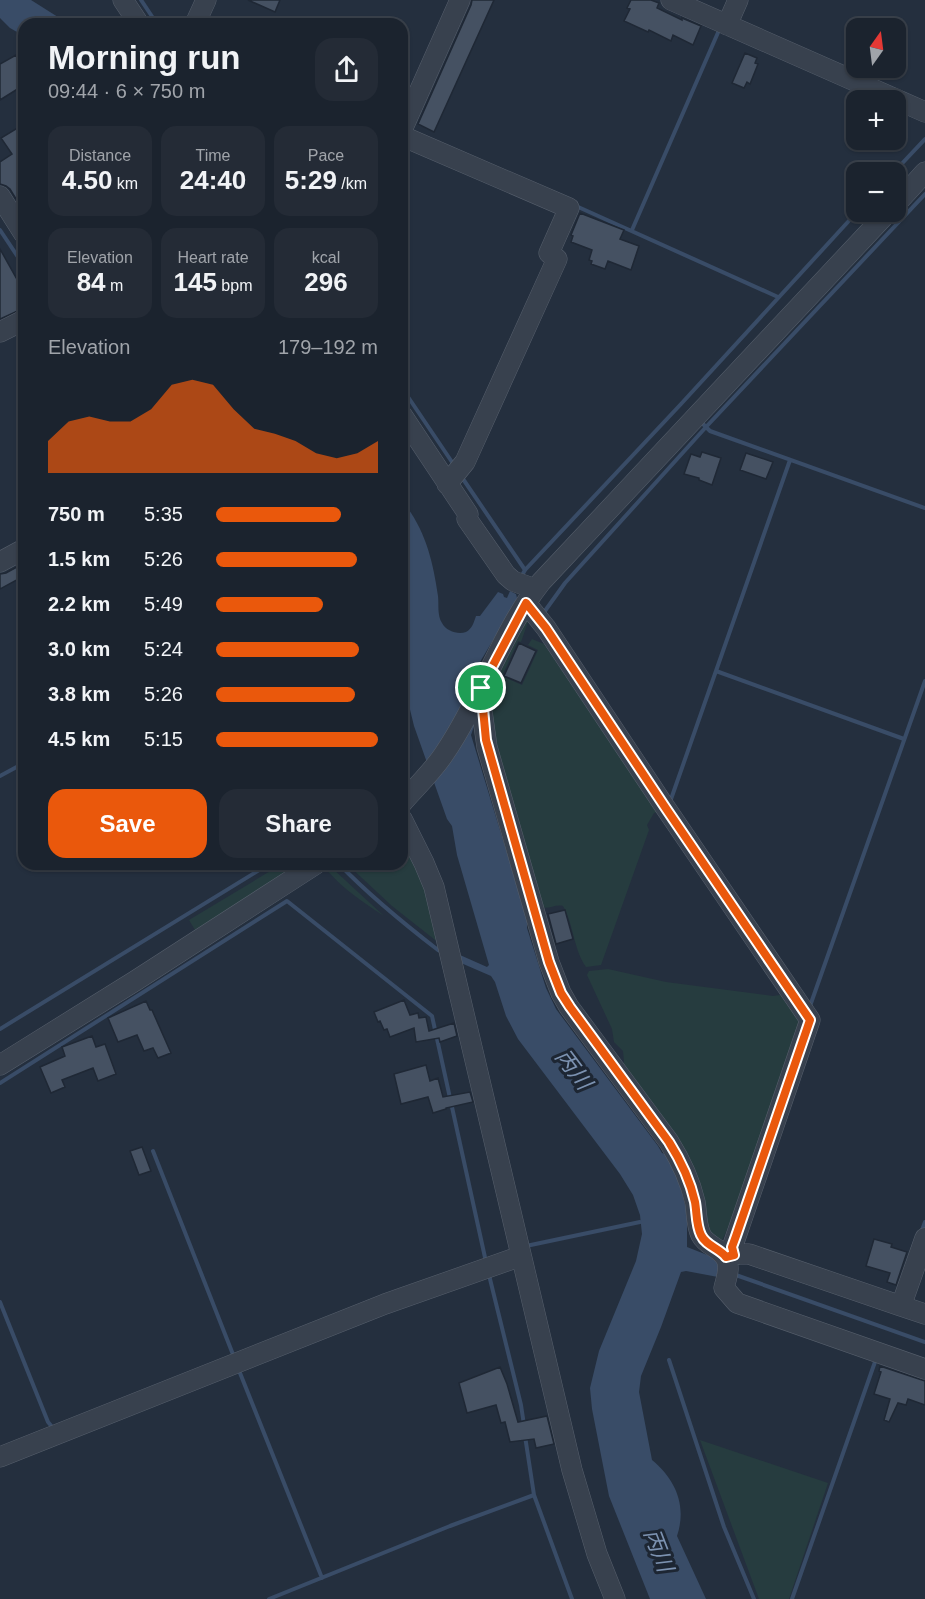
<!DOCTYPE html>
<html lang="en">
<head>
<meta charset="utf-8">
<style>
	:root { --surface:#1b232e; --page:#242b36; --text:#f1f3f6; --muted:#a0a4aa; --line:#39404a; --accent:#ea580c }
	body { margin:0; font-family:Helvetica,"Noto Sans JP",sans-serif; background:var(--page); color:var(--text); height:100vh; display:flex; flex-direction:column; font-size:22px; white-space:nowrap }
	* { box-sizing:border-box; margin:0 }
	p { font-size:20px; color:var(--muted) }
	.icon { flex:none; width:33px; height:33px; fill:none; stroke:currentColor; stroke-width:2; stroke-linecap:round; stroke-linejoin:round }
	.map { position:relative; flex:1; overflow:hidden }
	.panel { position:absolute; left:18px; top:18px; width:390px; height:852px; display:flex; flex-direction:column; background:var(--surface); border-radius:18px; box-shadow:0 2px 4px #0004,0 0 0 2px var(--line) }
	.panel>* { flex:none }
	.needle { width:39px; rotate:14deg }
	.tools { position:absolute; left:846px; top:18px; display:grid; gap:12px }
	.tools a { display:grid; place-items:center; width:60px; height:60px; border-radius:12px; background:var(--surface); box-shadow:0 2px 4px #0004,0 0 0 2px var(--line); font-size:30px }
	.pin { position:absolute; display:grid; place-items:center; width:51px; height:51px; color:#fff; margin:-26px; border:3px solid #fff; border-radius:50%; box-shadow:0 2px 6px #0007 }
	.round { display:grid; place-items:center; flex:none; width:63px; height:63px; border-radius:18px; background:var(--page) }
	.summary { display:flex; align-items:center; justify-content:space-between; height:102px; padding:0 30px }
	h1 { font-size:33px; font-weight:700; line-height:45px }
	.metrics { display:grid; grid-template-columns:repeat(3,1fr); gap:9px; height:102px; padding:6px 30px }
	.metrics div { display:grid; align-content:center; border-radius:15px; background:var(--page); text-align:center }
	.metrics b { font-size:26px; font-weight:700 }
	.metrics small { font-size:16px; font-weight:400 }
	.metrics p { font-size:16px }
	.chart { height:168px; padding:12px 30px }
	.chart p { display:flex; justify-content:space-between }
	.chart svg { width:100%; height:108px; margin-top:6px; fill:var(--accent); opacity:.7 }
	.button { display:flex; gap:12px; margin-top:auto; padding:12px 30px }
	.button a { flex:1; height:69px; border-radius:18px; background:var(--accent); color:#fff; font-size:24px; font-weight:700; line-height:69px; text-align:center }
	.button a+a { background:var(--page); color:var(--text) }
	ul { padding:0 30px; list-style:none; font-size:20px }
	li { display:grid; grid-template-columns:96px 72px 1fr; align-items:center; height:45px }
	li i { height:15px; border-radius:8px; background:var(--accent) }
	.map>svg:first-child { display:block }
	.green { fill:#263c3f }
	.water { fill:#394c67 }
	.lines { fill:none; stroke-linecap:round; stroke-linejoin:round }
	.stream { stroke:#394c67; stroke-width:4 }
	.building { fill:#455162; stroke:#1f2835; stroke-width:1.5 }
	.minor-casing { stroke:#565f6c; stroke-width:21 }
	.minor { stroke:#38414e; stroke-width:20 }
	.route-casing { stroke:#fff; stroke-width:12 }
	.route { stroke:#ea580c; stroke-width:8 }
	.labels { text-anchor:middle; stroke-width:6; stroke-linejoin:round; paint-order:stroke }
	.water-label { font-size:22px; font-style:italic; fill:#7c92b1; stroke:#1d2633 }
</style>
</head>
<body>
<div class="map">
<svg width="925" height="1599" viewBox="0 0 925 1599">
	<rect width="100%" height="100%" fill="#242f3e"/>
	<path class="green" d="M527,614L530,616L521,642L518,641L502,676L522,685L538,650L528,645L532,639L544,644L657,812L654,813L647,825L649,830L601,965L586,967C573,948 574,925 563,906C555,904 548,910 540,907L494,751L488,704L493,682Z
		M402,830L429,889L444,947L392,906L347,864H402Z
		M282,864H303L195,930L189,920Z
		M328,864H332V868L384,916C360,900 343,889 324,867Z
		M608,969L666,982L773,996L780,995L801,1024L738,1202L726,1232L719,1246L716,1244L622,1070L624,1061L623,1051L614,1042L612,1029L587,975L589,971Z
		M700,1440L828,1483L789,1599H759Z"/>
	<path class="water" d="M0,0H31L69,24H24V36L10,28L0,18Z
		M402,501C425,528 433,561 438,596C439,605 437,615 442,623C446,631 458,635 466,632C472,629 474,622 476,616H480L498,592L503,594L504,597L507,598L510,591L516,594L517,598L511,610L465,687L478,704L475,723L471,735L527,919V928L546,988L556,1009L658,1146L662,1153L667,1155L679,1182L687,1213V1247L720,1260L718,1277L686,1271L681,1272L661,1327L641,1376L639,1392L652,1460C676,1480 687,1506 677,1536L706,1599H650L609,1496L592,1409L590,1388L599,1351L636,1261L642,1234L640,1215L633,1195L620,1174L518,1039L506,1016L495,982L491,976L461,963L460,955L487,967L489,965L457,855L452,826L447,819L414,726L406,693L402,662L407,601L402,573Z"/>
	<g class="lines">
		<path class="stream" d="M141,0L157,24
			M894,172L925,139
			M576,206L778,297
			M0,230L24,266
			M632,230L720,28
			M402,388L454,465
			M701,422L710,431L925,508
			M461,476L525,570
			M521,577L525,570L681,404L857,212
			M542,615L565,583L706,427L925,194
			M716,671L904,739
			M0,776L24,763
			M670,802L790,460
			M339,864C370,896 403,923 438,950L444,952
			M810,1006L925,681
			M0,1029L269,864
			M0,1083L287,901L432,1016L486,1262
			M153,1151L234,1357
			M921,1233L925,1222
			M526,1246L640,1222
			M733,1274L925,1342
			M489,1275L521,1405L524,1425
			M0,1302L48,1422L53,1428
			M669,1360L724,1527L754,1599
			M238,1368L322,1578
			M525,1436L534,1495L572,1599
			M269,1599L450,1526L534,1495
			M792,1599L876,1359"/>
	</g>
	<path class="building" d="M248,0H280L275,12Z
		M472,0H494L434,132L418,124L471,5Z
		M631,0H651L659,3L657,8L682,20V18L701,26L693,45L673,35L671,41L649,30L648,32L624,21L630,9L627,8Z
		M745,53L757,58L755,63L758,64L750,84L747,82L744,88L732,83Z
		M16,55L24,68V85L0,100V64Z
		M24,124V212L10,189L6,186L0,184V162L12,154L1,138Z
		M580,213L624,230L620,239L639,246L631,270L608,261L605,269L591,264L592,261L589,260L592,250L571,242L573,236L571,235Z
		M0,249L24,292V308L0,319Z
		M702,452L721,458L712,485L699,480V478L684,474L691,454L700,457Z
		M746,453L773,462L766,479L740,470Z
		M24,563V576L0,589V574L6,573Z
		M519,643L536,651L521,683L504,676Z
		M565,910L573,939L556,944L548,914Z
		M404,1000L410,1015L418,1013L419,1018L426,1017L429,1031L454,1023L457,1036L440,1042L439,1038L416,1042L414,1028L390,1037L387,1029L384,1030L380,1021L378,1022L374,1012Z
		M146,1001L150,1010H152L171,1053L158,1058L153,1048L144,1051L137,1035L118,1042L108,1018Z
		M92,1036L96,1047L105,1044L116,1074L98,1081L93,1068L62,1080L65,1087L51,1093L40,1067L65,1056L62,1047Z
		M426,1065L430,1081L438,1078L443,1097L470,1092L473,1102L446,1108V1109L433,1113L428,1097L401,1104L394,1074Z
		M142,1147L151,1171L139,1175L130,1151Z
		M874,1239L892,1244L891,1247L907,1252L896,1285L887,1282L890,1273L866,1266Z
		M880,1366L925,1381V1405L908,1399L906,1405L898,1403L889,1422L884,1420L890,1399L874,1394L881,1372L879,1371Z
		M500,1367L507,1384L518,1422L547,1416L554,1444L536,1448L534,1439L510,1442L505,1422L501,1423L496,1405L467,1413L459,1383Z"/>
	<g class="lines">
		<defs>
			<path id="minor" d="M123,0L139,24
				M671,0L925,112
				M195,24L206,0
				M727,25L738,0
				M402,130L460,0
				M402,136L569,208L549,253L557,259L465,462L447,484
				M0,196L24,234
				M896,204L925,172
				M0,332L24,320
				M402,415L468,514L467,519L506,575L513,581L535,589
				M0,562L24,549
				M526,603L546,628L665,807L810,1020L733,1245L734,1255
				M481,688V704L487,747L549,962L561,993L569,1007L669,1142C681,1161 690,1180 695,1202C697,1213 696,1225 701,1235C707,1247 723,1248 727,1261C730,1270 726,1279 724,1288L737,1303L925,1369
				M402,803C416,787 432,772 444,754C481,700 500,634 541,582L888,212
				M402,819L424,863L434,887L572,1470L597,1554L615,1599
				M0,1065L135,981L316,864
				M726,1257L739,1254H749L901,1306L925,1238
				M901,1306L925,1314
				M0,1457L385,1304L521,1256"/>
		</defs>
		<use href="#minor" class="minor-casing"/>
		<use href="#minor" class="minor"/>
	</g>
	<g class="lines">
		<defs>
			<path id="route" d="M526,603L546,628L665,807L810,1020L736,1236L732,1247L734,1255L726,1257C719,1248 706,1246 701,1235C696,1225 697,1213 695,1202C690,1180 681,1161 669,1142L570,1007L561,993L549,962L486,740L481,688Z"/>
		</defs>
		<use href="#route" class="route-casing"/>
		<use href="#route" class="route"/>
	</g>
	<g class="labels">
		<g class="water-label">
			<text transform="translate(574 1069) rotate(53)" y="8">丙川</text>
			<text transform="translate(659 1550) rotate(69)" y="8">丙川</text>
		</g>
	</g>
</svg>
<div class="tools">
<a><svg class="needle" viewBox="-14 -14 28 28"><path d="M0-13l5 13h-10z" fill="#e53935"/><path d="M0 13l5-13h-10z" fill="#a0a4aa"/></svg></a>
<a>+</a>
<a>−</a>
</div>
<div class="pin" style="left:481px;top:688px;background:#1e9e55"><svg class="icon" aria-label="arrive" viewBox="0 0 24 24"><path d="M6 21V4h12l-3 4 3 4H6"/></svg></div>
<section class="panel">
<div class="summary"><div><h1>Morning run</h1><p>09:44 · 6 × 750 m</p></div><a class="round"><svg class="icon" aria-label="share" viewBox="0 0 24 24"><path d="M12 15V3M7 8l5-5 5 5M5 13v7h14v-7"/></svg></a></div>
<div class="metrics">
<div><p>Distance</p><b>4.50<small> km</small></b></div>
<div><p>Time</p><b>24:40</b></div>
<div><p>Pace</p><b>5:29<small> /km</small></b></div>
</div>
<div class="metrics">
<div><p>Elevation</p><b>84<small> m</small></b></div>
<div><p>Heart rate</p><b>145<small> bpm</small></b></div>
<div><p>kcal</p><b>296</b></div>
</div>
<div class="chart"><p><span>Elevation</span>179–192 m</p>
<svg viewBox="0 0 160 44" preserveAspectRatio="none"><path d="M0 44V31L10 23L20 21L30 23L40 23L50 18L60 8L70 6L80 8L90 18L100 26L110 28L120 31L130 36L140 38L150 36L160 31V44z"/></svg>
</div>
<ul>
<li><b>750 m</b>5:35<i style="width:77%"></i></li>
<li><b>1.5 km</b>5:26<i style="width:87%"></i></li>
<li><b>2.2 km</b>5:49<i style="width:66%"></i></li>
<li><b>3.0 km</b>5:24<i style="width:88%"></i></li>
<li><b>3.8 km</b>5:26<i style="width:86%"></i></li>
<li><b>4.5 km</b>5:15<i style="width:100%"></i></li>
</ul>
<div class="button"><a>Save</a><a>Share</a></div>
</section>
</div>
</body>
</html>
